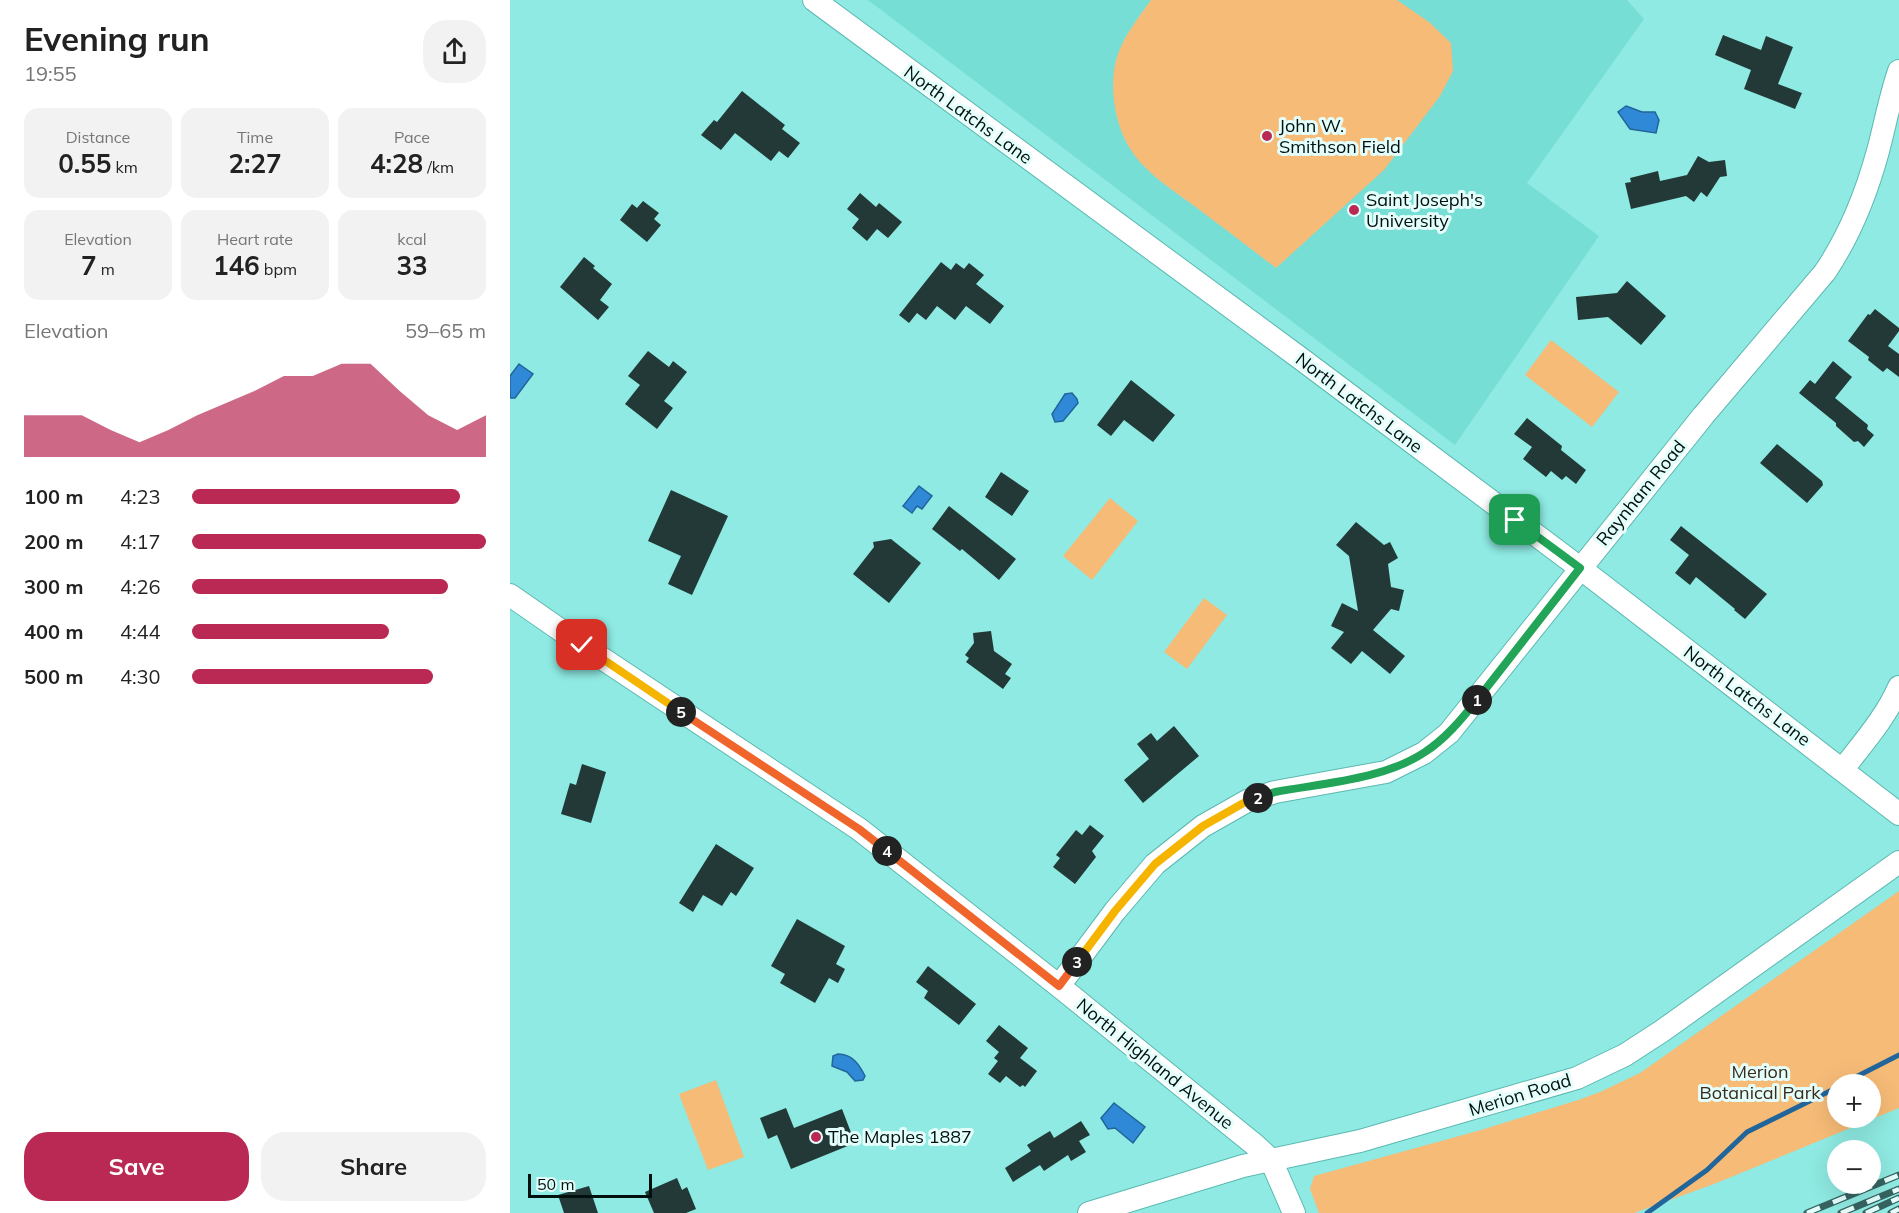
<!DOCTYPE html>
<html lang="en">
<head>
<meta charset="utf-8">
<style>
	:root { --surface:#fff; --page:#f2f2f2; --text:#222; --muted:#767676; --accent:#b92953 }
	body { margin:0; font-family:Mulish,sans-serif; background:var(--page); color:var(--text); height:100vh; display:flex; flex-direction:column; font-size:22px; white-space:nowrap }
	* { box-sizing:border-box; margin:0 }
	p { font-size:20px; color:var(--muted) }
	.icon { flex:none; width:33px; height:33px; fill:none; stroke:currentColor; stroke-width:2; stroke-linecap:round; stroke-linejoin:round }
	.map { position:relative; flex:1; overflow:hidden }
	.details { display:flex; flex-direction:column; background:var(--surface); width:510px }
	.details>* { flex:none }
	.controls { position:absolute; left:1317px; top:1074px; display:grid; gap:12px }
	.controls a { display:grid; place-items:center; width:54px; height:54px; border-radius:50%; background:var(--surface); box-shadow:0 6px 24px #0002; font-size:30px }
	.scale { position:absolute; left:18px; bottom:15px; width:124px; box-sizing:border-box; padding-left:6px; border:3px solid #00100f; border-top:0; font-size:16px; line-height:21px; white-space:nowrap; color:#00100f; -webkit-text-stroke:4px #e4fefb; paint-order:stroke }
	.pin { position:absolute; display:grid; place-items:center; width:51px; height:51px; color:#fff; margin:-26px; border-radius:12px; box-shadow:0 3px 9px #0006 }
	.km { position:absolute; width:30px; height:30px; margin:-15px; border-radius:50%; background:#222; color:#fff; font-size:16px; line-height:30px; text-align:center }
	.round { display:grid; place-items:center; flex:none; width:63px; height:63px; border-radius:24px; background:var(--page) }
	.head { display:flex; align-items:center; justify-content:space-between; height:102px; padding:0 24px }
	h1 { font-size:33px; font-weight:700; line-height:45px }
	.figures { display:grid; grid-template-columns:repeat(3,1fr); gap:9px; height:102px; padding:6px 24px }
	.figures div { display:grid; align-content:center; border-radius:15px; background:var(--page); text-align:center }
	.figures b { font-size:26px; font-weight:700 }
	.figures small { font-size:16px; font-weight:400 }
	.figures p { font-size:16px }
	.chart { height:168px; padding:12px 24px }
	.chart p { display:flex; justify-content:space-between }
	.chart svg { width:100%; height:108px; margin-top:6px; fill:var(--accent); opacity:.7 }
	.action { display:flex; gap:12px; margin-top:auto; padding:12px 24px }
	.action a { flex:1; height:69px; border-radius:24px; background:var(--accent); color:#fff; font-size:24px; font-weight:700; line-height:69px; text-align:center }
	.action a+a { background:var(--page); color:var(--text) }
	ul { padding:0 24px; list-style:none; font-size:20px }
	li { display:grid; grid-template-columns:96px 72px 1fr; align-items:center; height:45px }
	li i { height:15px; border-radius:8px; background:var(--accent) }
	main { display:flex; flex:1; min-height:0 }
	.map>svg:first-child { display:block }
	.built { fill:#77ded6 }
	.green { fill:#f6bb77; fill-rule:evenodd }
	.water { fill:#3089d7; stroke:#22659b; stroke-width:1.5 }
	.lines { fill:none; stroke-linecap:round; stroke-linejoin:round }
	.stream { stroke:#22659b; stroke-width:5 }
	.building { fill:#223937 }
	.minor-casing { stroke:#5cb8b1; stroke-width:24 }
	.minor { stroke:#fff; stroke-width:22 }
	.rail-casing { stroke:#366360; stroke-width:7 }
	.rail { stroke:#e4fefb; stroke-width:4.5; stroke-dasharray:14; stroke-linecap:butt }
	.split-1-casing { stroke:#fff; stroke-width:12 }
	.split-2-casing { stroke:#fff; stroke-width:12 }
	.split-3-casing { stroke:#fff; stroke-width:12 }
	.split-4-casing { stroke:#fff; stroke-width:12 }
	.split-5-casing { stroke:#fff; stroke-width:12 }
	.split-6-casing { stroke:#fff; stroke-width:12 }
	.split-1 { stroke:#22a559; stroke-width:8 }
	.split-2 { stroke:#22a559; stroke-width:8 }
	.split-3 { stroke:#f5b400; stroke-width:8 }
	.split-4 { stroke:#f0652b; stroke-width:8 }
	.split-5 { stroke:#f0652b; stroke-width:8 }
	.split-6 { stroke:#f5b400; stroke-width:8 }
	.poi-dot { fill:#b92953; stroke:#e4fefb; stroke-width:2 }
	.labels { text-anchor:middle; stroke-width:6; stroke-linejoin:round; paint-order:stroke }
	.street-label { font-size:18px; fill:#00100f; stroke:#e4fefb }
	.poi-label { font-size:18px; fill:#00100f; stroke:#e4fefb; text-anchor:start }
	.park-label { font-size:18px; fill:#392a1a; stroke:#e4fefb }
</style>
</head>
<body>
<main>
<section class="details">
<div class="head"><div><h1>Evening run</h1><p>19:55</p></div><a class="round"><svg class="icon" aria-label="share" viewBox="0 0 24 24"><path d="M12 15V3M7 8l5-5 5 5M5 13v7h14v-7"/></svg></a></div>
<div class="figures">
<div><p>Distance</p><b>0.55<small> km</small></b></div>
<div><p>Time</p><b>2:27</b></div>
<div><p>Pace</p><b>4:28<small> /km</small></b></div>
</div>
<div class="figures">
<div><p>Elevation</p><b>7<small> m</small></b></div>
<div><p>Heart rate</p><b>146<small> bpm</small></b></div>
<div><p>kcal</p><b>33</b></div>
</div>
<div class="chart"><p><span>Elevation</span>59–65 m</p>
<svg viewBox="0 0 160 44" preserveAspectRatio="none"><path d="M0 44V27L10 27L20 27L30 33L40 38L50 33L60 27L70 22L80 17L90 11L100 11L110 6L120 6L130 17L140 27L150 33L160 27V44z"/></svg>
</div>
<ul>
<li><b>100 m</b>4:23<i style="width:91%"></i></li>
<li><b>200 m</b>4:17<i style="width:100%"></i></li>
<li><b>300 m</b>4:26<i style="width:87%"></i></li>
<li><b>400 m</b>4:44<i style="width:67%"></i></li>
<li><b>500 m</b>4:30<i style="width:82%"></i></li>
</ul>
<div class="action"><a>Save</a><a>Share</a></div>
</section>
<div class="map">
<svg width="1389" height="1213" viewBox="0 0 1389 1213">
	<rect width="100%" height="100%" fill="#8eeae2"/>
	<path class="built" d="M358,0H1117L1134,19L1017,183L1089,236L945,445Z"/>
	<path class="green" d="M641,0H887L919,22L941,43L943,71L930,96L874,170L766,268C739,247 711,226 683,205C660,188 634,172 619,147C604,122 598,82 608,54C615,34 629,17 641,0Z
		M1041,340L1109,392L1082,427L1015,375Z
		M600,498L628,521L582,580L553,556Z
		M694,598L717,615L677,669L654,652Z
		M1389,891V1108L1204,1184L1124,1213H809L800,1189L804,1176L971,1130L1068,1100L1090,1092L1130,1073ZM1328,1084H1360V1118H1328Z
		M206,1080L234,1157L198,1170L169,1094Z"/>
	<path class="water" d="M1116,106L1132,112H1145L1149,120L1146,133L1120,129L1108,112Z
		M9,364L23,374L5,398H0V376Z
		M562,393L567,399L568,403L553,421L545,422L542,414L555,394Z
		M409,486L422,496L412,509L407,506L402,513L393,506Z
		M328,1054C342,1054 349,1064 355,1076L353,1080L345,1081L337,1072L322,1066L323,1056Z
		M604,1103L635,1127L623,1143L605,1128L598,1129L591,1118Z"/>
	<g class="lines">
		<path class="stream" d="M1332,1084L1389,1055
			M1137,1213L1197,1170L1237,1132L1328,1087"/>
	</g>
	<path class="building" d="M1213,35L1251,50L1256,36L1283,47L1268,84L1292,93L1285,109L1234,89L1241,70L1205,55Z
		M232,91L275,125L272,129L290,143L278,158L269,151L261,161L225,133L211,150L191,135L204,120L207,122Z
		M1188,156L1199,162L1215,160L1217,176L1210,177L1197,197L1191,192L1184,202L1176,196L1121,209L1115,183L1121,182L1120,178L1148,171L1150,181L1177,175Z
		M350,193L366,207L369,203L392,222L378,238L367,229L357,241L342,228L349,219L337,209Z
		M133,201L149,213L144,219L151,225L137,242L110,220L122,204L127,208Z
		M74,257L85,266L83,268L102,284L90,300L99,307L88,320L50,287Z
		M431,262L441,270L446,263L454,269L459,263L474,275L466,284L494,306L480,324L456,306L445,320L427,306L416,320L407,313L399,323L389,315Z
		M1117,281L1156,316L1131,345L1098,317L1068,320L1066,297L1107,293Z
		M1365,309L1389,328V331L1378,346L1389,354V377L1377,368L1373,372L1358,360L1359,357L1338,341L1358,314L1360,315Z
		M138,351L159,367L163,361L177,372L154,401L163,408L147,429L115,404L130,385L118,376Z
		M1323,361L1342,377L1325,398L1358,425L1357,429L1364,435L1354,447L1348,441L1344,442L1326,426V423L1289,393L1300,380L1305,384Z
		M621,380L665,415L643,442L614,420L601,436L587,425Z
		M1017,418L1052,446L1051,450L1076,470L1066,484L1056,476L1052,480L1041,471L1036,477L1013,459L1022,447L1004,434Z
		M1267,444L1312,481L1313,485L1297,503L1250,463Z
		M491,472L519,491L502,516L475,497Z
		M161,490L218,516L182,595L158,584L171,556L138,541Z
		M439,506L506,559L489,580L452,549L450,551L422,529Z
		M846,522L874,545L880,542L888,558L878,564L881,587L894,590L889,611L881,609L863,630L895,656L880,674L852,651L841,664L821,648L834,632L821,626L832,603L848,611L839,556L826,545Z
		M1171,526L1257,594L1235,619L1224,610L1225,609L1186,577L1180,585L1165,573L1179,555L1160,540Z
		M381,539L411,563L379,603L343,574L364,547L363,542Z
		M481,631L484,651L502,664L495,674L501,678L493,689L456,662L459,658L455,655L464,643L463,633Z
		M664,726L689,756L633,803L614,780L639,759L627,744L641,733L647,741Z
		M72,764L96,772L81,823L51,814L60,783L66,785Z
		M580,825L594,836L582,851L586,857L565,884L543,867L550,858L546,855L566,830L572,835Z
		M206,844L244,868L226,896L221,892L212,906L193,895L183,912L169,903Z
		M287,919L335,946L326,964L335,969L328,983L319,978L305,1003L270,983L275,974L261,966Z
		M418,966L466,1004L449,1025L414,998L418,991L406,982Z
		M489,1025L518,1048L510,1058L527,1071L515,1087L513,1085L510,1087L496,1076L490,1083L478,1074L488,1061L484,1058L489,1052L476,1041Z
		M276,1108L284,1128L332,1109L345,1143L281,1169L267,1135L258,1139L250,1118Z
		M571,1121L580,1135L569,1141L576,1152L561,1161L558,1155L534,1171L530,1165L503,1182L495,1168L521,1151L517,1145L540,1131L544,1138Z
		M167,1178L172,1190L177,1187L186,1209L176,1213H144L135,1192Z
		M79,1186L88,1213H54L48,1195Z"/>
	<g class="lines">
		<defs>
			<path id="minor" d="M304,0L794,361L1070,568L1389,814
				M0,595L72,645L349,829L549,986L745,1145L761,1160L784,1213
				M1333,769C1353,743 1376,717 1389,687
				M549,986L605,911L645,864L693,826L737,801L765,792L876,772L914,753L939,733L1193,416L1315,272C1340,235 1356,195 1368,151C1375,125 1380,97 1389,71
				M579,1213L733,1166L850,1141L1067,1078L1115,1055L1152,1031L1389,862"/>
		</defs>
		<use href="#minor" class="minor-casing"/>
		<use href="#minor" class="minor"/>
		<defs>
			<path id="rail" d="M1297,1213L1389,1175
				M1331,1213L1389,1189
				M1356,1213L1389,1198
				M1381,1213L1389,1209"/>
		</defs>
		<use href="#rail" class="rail-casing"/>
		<use href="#rail" class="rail"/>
	</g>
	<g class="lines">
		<defs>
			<path id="split-1" d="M967,700L1070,568L1005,520"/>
			<path id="split-2" d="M748,798L765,792C813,783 873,780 915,752C935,739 951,720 967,700"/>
			<path id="split-3" d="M567,962L605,911L645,864L693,826L737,801L748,798"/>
			<path id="split-4" d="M377,851L549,986L567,962"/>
			<path id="split-5" d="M171,712L349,829L377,851"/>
			<path id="split-6" d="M72,645L171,712"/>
		</defs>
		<use href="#split-1" class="split-1-casing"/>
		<use href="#split-2" class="split-2-casing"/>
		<use href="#split-3" class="split-3-casing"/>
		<use href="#split-4" class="split-4-casing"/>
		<use href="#split-5" class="split-5-casing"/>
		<use href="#split-6" class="split-6-casing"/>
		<use href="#split-1" class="split-1"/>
		<use href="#split-2" class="split-2"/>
		<use href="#split-3" class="split-3"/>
		<use href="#split-4" class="split-4"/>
		<use href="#split-5" class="split-5"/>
		<use href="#split-6" class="split-6"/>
	</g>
	<g class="poi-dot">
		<circle cx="757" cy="136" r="6"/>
		<circle cx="844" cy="210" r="6"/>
		<circle cx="306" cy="1137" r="6"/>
	</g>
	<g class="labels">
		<g class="street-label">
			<text transform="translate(458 115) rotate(36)" y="6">North Latchs Lane</text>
			<text transform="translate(849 403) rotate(37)" y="6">North Latchs Lane</text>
			<text transform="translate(1131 493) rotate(-51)" y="6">Raynham Road</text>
			<text transform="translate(1237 696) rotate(37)" y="6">North Latchs Lane</text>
			<text transform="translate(645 1064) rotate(39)" y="6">North Highland Avenue</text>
			<text transform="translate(1010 1095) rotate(-17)" y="6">Merion Road</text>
		</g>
		<g class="poi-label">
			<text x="769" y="132">John W.<tspan x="769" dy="21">Smithson Field</tspan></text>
			<text x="856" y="206">Saint Joseph's<tspan x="856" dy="21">University</tspan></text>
			<text x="318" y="1143">The Maples 1887</text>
		</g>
		<g class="park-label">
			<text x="1250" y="1078">Merion<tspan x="1250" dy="21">Botanical Park</tspan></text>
		</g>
	</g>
</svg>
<div class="controls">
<a>+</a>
<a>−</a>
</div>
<div class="scale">50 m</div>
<div class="pin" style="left:1005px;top:520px;background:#1e9e55"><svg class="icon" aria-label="arrive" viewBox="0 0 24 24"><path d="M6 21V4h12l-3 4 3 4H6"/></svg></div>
<div class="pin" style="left:72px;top:645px;background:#d93025"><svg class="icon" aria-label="check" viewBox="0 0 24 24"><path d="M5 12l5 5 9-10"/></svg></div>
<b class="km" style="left:967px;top:700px">1</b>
<b class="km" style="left:748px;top:798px">2</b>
<b class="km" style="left:567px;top:962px">3</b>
<b class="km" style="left:377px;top:851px">4</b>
<b class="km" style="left:171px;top:712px">5</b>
</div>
</main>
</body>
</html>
